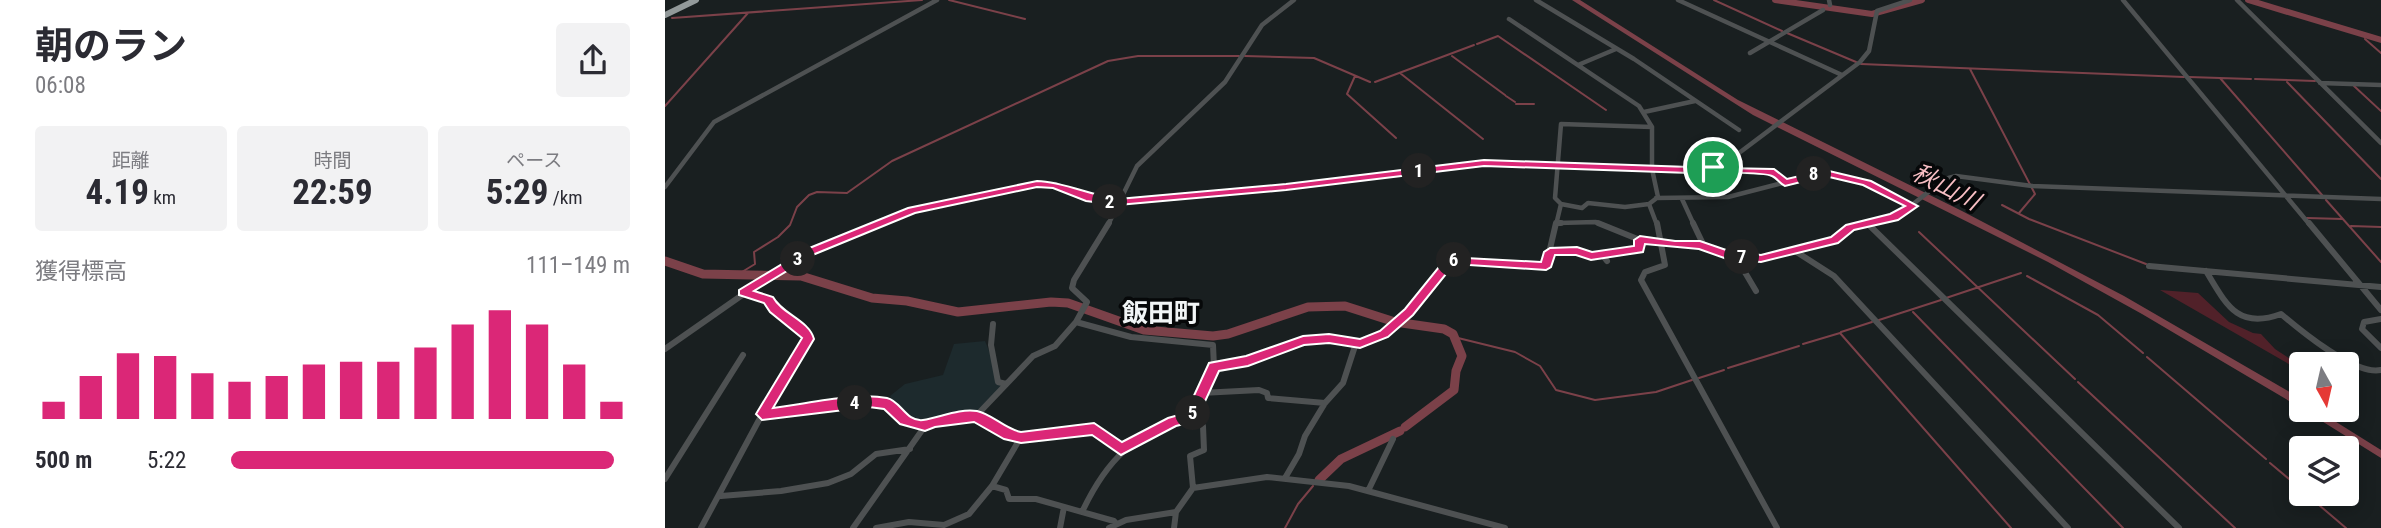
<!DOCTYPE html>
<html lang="ja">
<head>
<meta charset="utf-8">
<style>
	:root { --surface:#fff; --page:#f2f2f3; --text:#2b2b33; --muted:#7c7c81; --accent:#db2777 }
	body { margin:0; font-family:"Roboto Condensed","Noto Sans JP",sans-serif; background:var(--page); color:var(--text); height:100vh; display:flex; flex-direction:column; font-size:26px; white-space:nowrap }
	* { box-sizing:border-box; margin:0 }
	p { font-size:23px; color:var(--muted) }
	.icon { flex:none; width:38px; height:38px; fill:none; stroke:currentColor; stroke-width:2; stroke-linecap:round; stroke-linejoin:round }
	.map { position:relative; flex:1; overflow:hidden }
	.side { display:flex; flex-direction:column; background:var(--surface); width:665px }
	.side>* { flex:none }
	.needle { width:46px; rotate:172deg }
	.controls { position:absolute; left:1624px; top:352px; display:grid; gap:14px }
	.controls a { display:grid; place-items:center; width:70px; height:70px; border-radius:7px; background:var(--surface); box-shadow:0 4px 18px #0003; font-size:35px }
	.pin { position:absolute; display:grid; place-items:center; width:60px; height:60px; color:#fff; margin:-30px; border:4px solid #fff; border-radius:50%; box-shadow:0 2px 7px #0007 }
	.km { position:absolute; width:35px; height:35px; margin:-18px; border-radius:50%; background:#222; color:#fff; font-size:19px; line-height:35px; text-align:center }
	.round { display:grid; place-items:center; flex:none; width:74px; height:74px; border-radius:7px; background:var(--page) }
	.overview { display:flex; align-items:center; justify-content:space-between; height:119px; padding:0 35px }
	h1 { font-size:38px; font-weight:700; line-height:52px }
	.metrics { display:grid; grid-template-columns:repeat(3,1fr); gap:10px; height:119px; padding:7px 35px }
	.metrics div { display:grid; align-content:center; border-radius:7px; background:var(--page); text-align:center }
	.metrics b { font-size:35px; font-weight:700 }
	.metrics small { font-size:19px; font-weight:400 }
	.metrics p { font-size:19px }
	.chart { height:196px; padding:14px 35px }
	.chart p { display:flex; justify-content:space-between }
	.chart svg { width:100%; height:126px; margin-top:7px; stroke:var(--accent); stroke-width:6 }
	ul { padding:0 35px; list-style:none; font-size:23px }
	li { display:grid; grid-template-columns:112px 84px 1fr; align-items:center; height:52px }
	li i { height:18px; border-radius:9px; background:var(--accent) }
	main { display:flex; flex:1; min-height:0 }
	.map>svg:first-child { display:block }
	.built { fill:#1d2a2d }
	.green { fill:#512129 }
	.water { fill:#7b4149 }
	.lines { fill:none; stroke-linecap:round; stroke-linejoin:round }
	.stream { stroke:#7b4149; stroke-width:2 }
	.river-far1 { stroke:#7b4149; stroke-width:6 }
	.river { stroke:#7b4149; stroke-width:9 }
	.minor-far1 { stroke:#4e5152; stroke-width:4.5 }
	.minor { stroke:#4e5152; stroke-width:6 }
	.highway { stroke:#92999a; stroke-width:6 }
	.route { fill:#db2777; stroke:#fff; stroke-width:2; fill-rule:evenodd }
	.labels { text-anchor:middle; stroke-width:7; stroke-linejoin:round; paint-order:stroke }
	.water-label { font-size:24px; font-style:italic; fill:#f8bfc4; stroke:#060809 }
	.quarter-label { font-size:26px; font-weight:bold; fill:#f1f5f6; stroke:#060809 }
</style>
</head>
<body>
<main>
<section class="side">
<div class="overview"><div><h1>朝のラン</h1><p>06:08</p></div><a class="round"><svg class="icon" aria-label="share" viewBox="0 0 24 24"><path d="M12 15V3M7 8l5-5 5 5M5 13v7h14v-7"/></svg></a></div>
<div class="metrics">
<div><p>距離</p><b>4.19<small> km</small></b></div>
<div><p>時間</p><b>22:59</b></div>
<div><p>ペース</p><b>5:29<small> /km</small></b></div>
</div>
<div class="chart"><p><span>獲得標高</span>111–149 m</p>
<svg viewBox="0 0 160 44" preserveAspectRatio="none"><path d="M5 44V38M15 44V29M25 44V21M35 44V22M45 44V28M55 44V31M65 44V29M75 44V25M85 44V24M95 44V24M105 44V19M115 44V11M125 44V6M135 44V11M145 44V25M155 44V38"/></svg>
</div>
<ul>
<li><b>500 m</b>5:22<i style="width:96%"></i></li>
</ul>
</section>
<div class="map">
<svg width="1716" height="528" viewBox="0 0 1716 528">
	<rect width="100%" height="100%" fill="#191f20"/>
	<path class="built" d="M320,341L338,385L310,415L266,420L261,424L241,419L230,407L225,396L240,384L278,375L289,344Z"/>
	<path class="green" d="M1495,290L1533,293L1564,322L1588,333L1596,334L1610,349L1636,366V371Z"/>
	<path class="water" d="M907,0H915L1073,100L1297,211L1459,296L1623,391L1636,400V408L1477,314L1383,262L1088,115Z
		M1639,410H1652L1716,450V458Z"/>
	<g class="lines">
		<path class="stream" d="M284,0L360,19
			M1049,0L1117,31
			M7,18L257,0
			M1122,33L1191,62
			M1700,39L1716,53
			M812,44L833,36L941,110
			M580,56L649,58L705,82
			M787,56L840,95
			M1196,64L1519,77
			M1305,69L1370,194L1354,213
			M735,73L818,139
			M690,76L682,94L731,138
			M1524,77L1586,79
			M1555,78L1657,195
			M1590,79L1650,81
			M710,82L809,45
			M1622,82L1716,179
			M1689,86L1716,111
			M841,96L850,102
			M851,104H869
			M0,106L83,13
			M1661,200L1716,262
			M1337,205L1364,219L1481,264
			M1642,218L1678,219
			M1686,226L1716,227
			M1254,232L1410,379
			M72,275L90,264L89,252L113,237L125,225L132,207L144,195L152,192L182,193L227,161L443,61L473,56H574
			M1362,276L1433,315L1478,353
			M1281,298L1356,273
			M1248,312L1458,528
			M1214,320L1276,300
			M1176,332L1207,322
			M789,337L850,352L875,366L891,390L930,400L991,392L1027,380
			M1138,344L1175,333L1346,528
			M1482,357L1601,459
			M1063,368L1134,346
			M1034,378L1059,370
			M1413,382L1570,528
			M1605,463L1636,489
			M1641,494L1681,528
			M620,528L633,504L648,486"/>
		<path class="river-far1" d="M1110,0L1207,14L1257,0
			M1583,0L1716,40"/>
		<path class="river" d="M0,261L38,274L136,276L207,298L242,301L293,312L386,302L403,303L479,330L548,336L563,334L643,307L680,306L730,322L779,329L788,334L797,356L791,371L789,390L740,427
			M654,480L676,459L735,431"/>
		<path class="minor-far1" d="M871,0L969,59L1074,130
			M1013,0L1177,75
			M1164,0L1165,5
			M1458,0L1645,225
			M1572,0L1716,143
			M844,19L974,106L987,127
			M1085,53L1158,10
			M913,65L951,49
			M1655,83L1716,85
			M979,112L1030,101
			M1048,167L1055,171L1109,173L1120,183
			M0,187L49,122L272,0
			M991,198L1063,197L1156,173L1202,183L1248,206
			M1017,199L1029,225
			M896,204L917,208L923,203L960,207L984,204
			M893,223L931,222L938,225
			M213,225L247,210L372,184H390L425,199L453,202L621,187L819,164L1025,170L1048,167L1066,159L1195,62L1204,51L1212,11L1245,0
			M443,225L472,166L560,82L597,25L629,0
			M891,225L896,204L890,198L896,124L987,127V169L993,197L984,204L992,225
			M1194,225L1234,215L1280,179L1291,176L1367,186L1716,199"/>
		<path class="minor" d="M893,223H896
			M933,223L975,240L1035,245L1062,255L1095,259L1169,240L1188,226L1201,223
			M992,223L1000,265L980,272L976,280L1112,528
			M1028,223L1039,246
			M1202,223L1514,528
			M1644,223L1716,310
			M1130,251L1169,276L1403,528
			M885,252L913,251L926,256L936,253
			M1075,257L1078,269L1091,291
			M942,261L936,253L974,249
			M1484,266L1716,287
			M1541,271C1561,304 1572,330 1616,314C1636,331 1691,376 1716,370
			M1716,319L1699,322L1697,329L1716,348
			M411,322L466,337L548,345L549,367
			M328,324L326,345L333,382L341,384
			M0,349L123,263L217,223
			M536,393L594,390L602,393L603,398L660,403
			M98,414L204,402L223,404L240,421L260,426
			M311,416L368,356L390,346L411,322L422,302L407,288L409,280L444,223
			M526,417L538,426L539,450L525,456L528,488
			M620,478L634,454L640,436L660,403L678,383L691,343
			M0,479L78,355
			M327,486L341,490L344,499H371L449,521L451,524
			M703,491L728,439
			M56,496L116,491L163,483L186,474L211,454L245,449
			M417,512C442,459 469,433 526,417L549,367L583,361L638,341L664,339L695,343L711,339L744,312L786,260L881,266L891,223
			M36,528L94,420L143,339L142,333L109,309L104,300L78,292
			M188,528L260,426C271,420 297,414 310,416C324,418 339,434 356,437L429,429L456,449
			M211,528L244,522L279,525L304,514L327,486L356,437
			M395,528L399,507
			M444,528L461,520L511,512L528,488L602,477L684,486L840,528
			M509,528L511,512"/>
		<path class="highway" d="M0,15L31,0"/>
	</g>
	<path class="route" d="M819,160L1025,167L1048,164L1057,168L1109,169L1122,179L1160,170L1206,181L1253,206L1233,220L1189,230L1173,243L1096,262L1062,259L1034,249L980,244L978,252L926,260L911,255H890L886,267L881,270L789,264L748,315L723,337L695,348L664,343L639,345L583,366L554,371L531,421L511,426L456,455L427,435L356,443L339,439L309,422L270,427L260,431L235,424L219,409L204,407L97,420L91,414L137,338L105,312L99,303L74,295V290L142,249L243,208L372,181C400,182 424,195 453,199L621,184ZM819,166L1025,173C1036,172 1099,172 1107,176C1112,178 1115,184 1120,186L1160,176L1198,185L1240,206L1225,214L1181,225L1166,237L1096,255L1064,251L1035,241H1010L975,236L969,240V246L927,252L912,247L885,248L879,252L876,262L782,257L740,309L715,331L695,339L664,334L638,336L581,356L544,363L521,413L503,418L457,442L429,423L356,432C340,429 327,414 312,411C294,408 274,418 258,420C241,422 236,401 222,398C189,392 142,404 108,408L149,339C144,320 117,314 108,297L89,291L150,254L250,213L372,187L388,188L421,201L453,205L621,190Z"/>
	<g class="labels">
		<g class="water-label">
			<text transform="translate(1281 187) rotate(27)" y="8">秋山川</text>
		</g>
		<g class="quarter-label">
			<text x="496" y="322">飯田町</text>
		</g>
	</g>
</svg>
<div class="controls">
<a><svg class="needle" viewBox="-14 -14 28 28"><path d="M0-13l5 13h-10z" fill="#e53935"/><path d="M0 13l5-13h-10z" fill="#7c7c81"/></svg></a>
<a><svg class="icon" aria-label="layers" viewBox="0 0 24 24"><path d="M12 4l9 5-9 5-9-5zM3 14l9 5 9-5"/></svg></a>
</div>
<div class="pin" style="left:1048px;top:167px;background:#1e9e55"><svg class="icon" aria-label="arrive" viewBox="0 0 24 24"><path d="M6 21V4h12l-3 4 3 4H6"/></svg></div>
<b class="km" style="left:754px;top:171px">1</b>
<b class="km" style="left:445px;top:202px">2</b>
<b class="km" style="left:133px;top:259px">3</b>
<b class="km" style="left:190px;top:403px">4</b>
<b class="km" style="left:528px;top:413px">5</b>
<b class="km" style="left:789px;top:260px">6</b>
<b class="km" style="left:1077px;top:257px">7</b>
<b class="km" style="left:1149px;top:174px">8</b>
</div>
</main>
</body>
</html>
